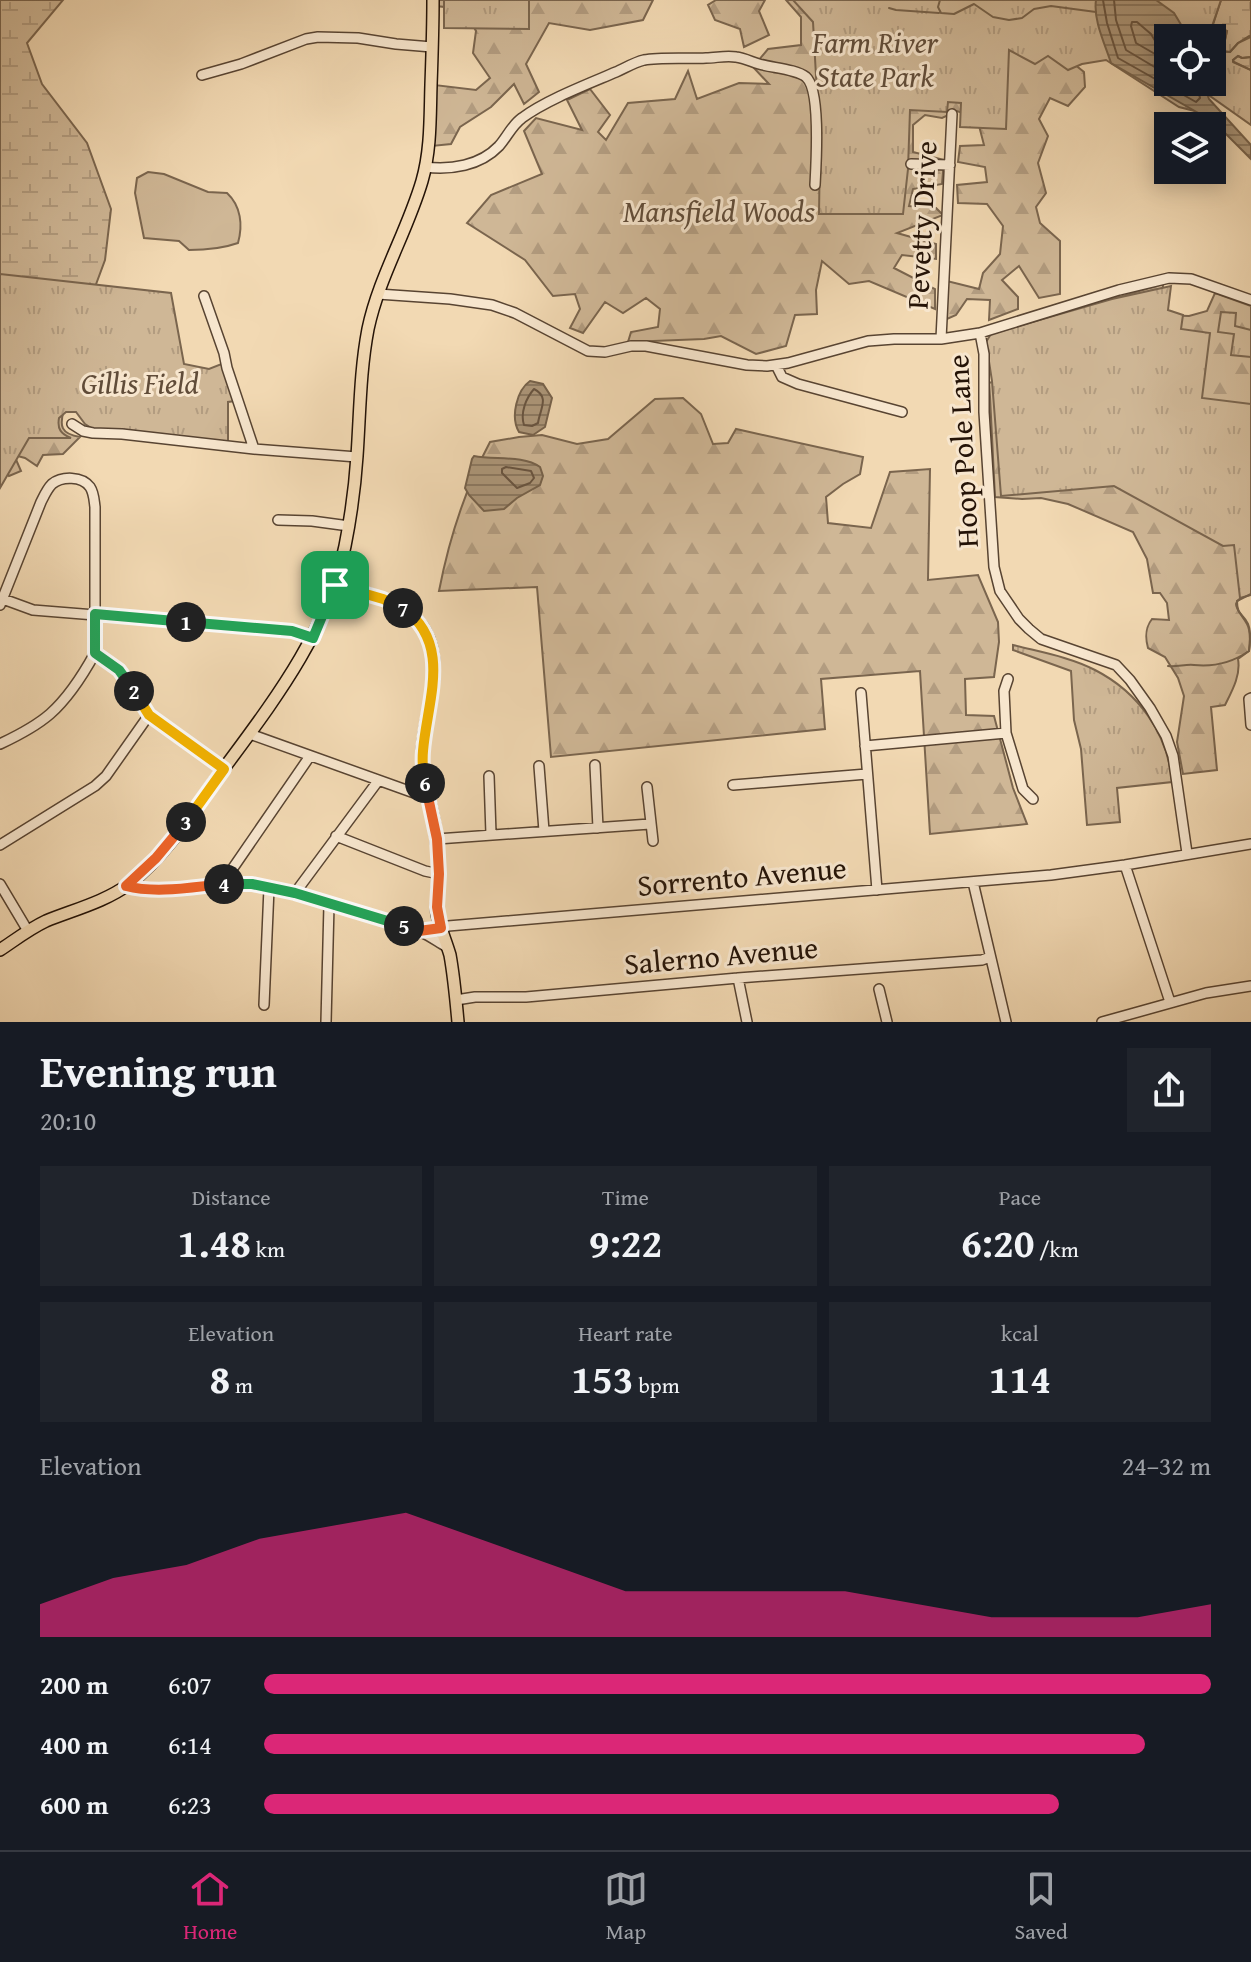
<!DOCTYPE html>
<html lang="en">
<head>
<meta charset="utf-8">
<style>
	:root { --surface:#171b24; --page:#20242c; --text:#f1f3f6; --muted:#9ea1a6; --line:#363941; --accent:#db2777 }
	body { margin:0; font-family:"Gentium Book Plus",serif; background:var(--page); color:var(--text); height:100vh; display:flex; flex-direction:column; font-size:30px; white-space:nowrap }
	* { box-sizing:border-box; margin:0 }
	p { font-size:26px; color:var(--muted) }
	.icon { flex:none; width:44px; height:44px; fill:none; stroke:currentColor; stroke-width:2; stroke-linecap:round; stroke-linejoin:round }
	.map { position:relative; height:1022px; overflow:hidden }
	.sheet { display:flex; flex-direction:column; background:var(--surface); flex:1 }
	.sheet>* { flex:none }
	.tools { position:absolute; left:1154px; top:24px; display:grid; gap:16px }
	.tools a { display:grid; place-items:center; width:72px; height:72px; border-radius:0px; background:var(--surface); box-shadow:0 4px 20px #0003; font-size:40px }
	.pin { position:absolute; display:grid; place-items:center; width:68px; height:68px; color:#fff; margin:-34px; border-radius:16px; box-shadow:0 4px 12px #0006 }
	.km { position:absolute; width:40px; height:40px; margin:-20px; border-radius:50%; background:#222; color:#fff; font-size:22px; line-height:40px; text-align:center }
	.round { display:grid; place-items:center; flex:none; width:84px; height:84px; border-radius:0px; background:var(--page) }
	.overview { display:flex; align-items:center; justify-content:space-between; height:136px; padding:0 40px }
	h1 { font-size:44px; font-weight:700; line-height:60px }
	.figures { display:grid; grid-template-columns:repeat(3,1fr); gap:12px; height:136px; padding:8px 40px }
	.figures div { display:grid; align-content:center; border-radius:0px; background:var(--page); text-align:center }
	.figures b { font-size:40px; font-weight:700 }
	.figures small { font-size:22px; font-weight:400 }
	.figures p { font-size:22px }
	.chart { height:224px; padding:16px 40px }
	.chart p { display:flex; justify-content:space-between }
	.chart svg { width:100%; height:144px; margin-top:8px; fill:var(--accent); opacity:.7 }
	ul { padding:0 40px; list-style:none; font-size:26px }
	li { display:grid; grid-template-columns:128px 96px 1fr; align-items:center; height:60px }
	li i { height:20px; border-radius:10px; background:var(--accent) }
	.dock { display:flex; justify-content:space-around; align-items:center; height:112px; border-top:2px solid var(--line); background:var(--surface); font-size:22px; color:var(--muted) }
	.dock a { display:grid; justify-items:center; gap:4px }
	.dock .on { color:var(--accent) }
	.map>svg:first-child { display:block }
	.grass { fill:#cfb796; stroke:#7a654e; stroke-width:2 }
	.forest { fill:url(#forest-firs); stroke:#7a654e; stroke-width:2 }
	.wetland { fill:url(#wetland-marsh); stroke:#7a654e; stroke-width:2 }
	.park { fill:url(#park-tufts); stroke:#7a654e; stroke-width:2 }
	.water { fill:url(#water-rules); stroke:#76624b; stroke-width:2 }
	.lines { fill:none; stroke-linecap:round; stroke-linejoin:round }
	.shore { stroke:#685440; stroke-width:2 }
	.stream { stroke:#76624b; stroke-width:2 }
	.minor-casing { stroke:#584432; stroke-width:12 }
	.major-casing { stroke:#241307; stroke-width:14 }
	.minor { stroke:#f7e6ce; stroke-width:9 }
	.major { stroke:#f2d9b3; stroke-width:11 }
	.split-1-casing { stroke:#fff; stroke-width:16 }
	.split-2-casing { stroke:#fff; stroke-width:16 }
	.split-3-casing { stroke:#fff; stroke-width:16 }
	.split-4-casing { stroke:#fff; stroke-width:16 }
	.split-5-casing { stroke:#fff; stroke-width:16 }
	.split-6-casing { stroke:#fff; stroke-width:16 }
	.split-7-casing { stroke:#fff; stroke-width:16 }
	.split-8-casing { stroke:#fff; stroke-width:16 }
	.split-1 { stroke:#22a559; stroke-width:10 }
	.split-2 { stroke:#22a559; stroke-width:10 }
	.split-3 { stroke:#f5b400; stroke-width:10 }
	.split-4 { stroke:#f0652b; stroke-width:10 }
	.split-5 { stroke:#22a559; stroke-width:10 }
	.split-6 { stroke:#f0652b; stroke-width:10 }
	.split-7 { stroke:#f5b400; stroke-width:10 }
	.split-8 { stroke:#f5b400; stroke-width:10 }
	.labels { text-anchor:middle; stroke-width:6; stroke-linejoin:round; paint-order:stroke }
	.park-label { font-size:30px; font-style:italic; fill:#604c39; stroke:#f7e6ce }
	.street-label { font-size:30px; fill:#241307; stroke:#f7e6ce }
</style>
</head>
<body>
<div class="map">
<svg width="1251" height="1022" viewBox="0 0 1251 1022">
	<defs>
		<pattern id="forest-firs" width="22" height="20" patternUnits="userSpaceOnUse" patternTransform="scale(2)"><rect width="22" height="20" fill="#cfb796"/><path d="M5 1l3.5 6h-7zM16 11l3.5 6h-7z" fill="#b29c80"/></pattern>
		<pattern id="wetland-marsh" width="20" height="14" patternUnits="userSpaceOnUse" patternTransform="scale(2)"><rect width="20" height="14" fill="#cfb796"/><path d="M1 5h8M5 5V1M11 12h8M15 12V8" fill="none" stroke="#b29c80"/></pattern>
		<pattern id="park-tufts" width="24" height="20" patternUnits="userSpaceOnUse" patternTransform="scale(2)"><rect width="24" height="20" fill="#cfb796"/><path d="M3 7l-1-3M5 7V3M7 7l1-3M15 17l-1-3M17 17v-4M19 17l1-3" fill="none" stroke="#b29c80"/></pattern>
		<pattern id="water-rules" width="6" height="5" patternUnits="userSpaceOnUse" patternTransform="scale(2)"><rect width="6" height="5" fill="#ac9679"/><path d="M0 2.5h6" fill="none" stroke="#8c7961"/></pattern>
	</defs>
	<rect width="100%" height="100%" fill="#f2d9b3"/>
	<filter id="stains"><feTurbulence type="fractalNoise" baseFrequency=".0025" numOctaves="4"/><feColorMatrix values="0 0 0 0 .2 0 0 0 0 .09 0 0 0 0 .02 0 0 0 .5 -.17"/></filter>
	<radialGradient id="worn" r=".72"><stop offset=".6" stop-color="#630" stop-opacity="0"/><stop offset="1" stop-color="#630" stop-opacity=".3"/></radialGradient>
	<path class="grass" d="M148,172L164,174L208,192L227,193C241,206 243,225 238,243C224,248 204,250 189,250L179,241L144,238L135,193L137,178Z"/>
	<path class="forest" d="M436,0H653L643,20L590,30L549,23L526,64L539,92L524,104L514,84L491,107L460,127L451,144L432,146L435,85L476,90L490,78L473,53L476,31L463,9L436,6Z
		M716,0H765L759,11L769,35L744,47L740,29L715,20L708,5Z
		M786,0H874L1059,52L1084,72L1085,87L1068,106L1050,98L1039,119L1048,136L1038,163L1046,193L1036,207L1040,223L1060,241V294L1039,298L1019,266L1002,280L1018,297V309L989,320L990,300L967,299L956,315L947,319V281L979,289L983,273L1000,254L1003,226L987,204L958,203L957,185L987,182L985,167L958,162L960,146L984,145L977,118L957,111L942,118L925,115L913,125V152L944,160L942,184L913,189L909,206L936,208L943,215L897,233L936,244V259L902,255L894,268L935,289V309L869,281L849,284L822,261L816,290L817,314L795,315L786,346L756,354L721,336L704,339L628,342L631,332L658,327L660,309L646,298L623,313L605,302L583,333L570,328L580,309L575,294L553,296L525,260L467,223L491,195L542,174L524,131L536,118L582,130L567,100L590,89L610,115L598,132L606,140L628,103L675,99L688,71L697,99L739,83L769,84L753,67L768,49L801,45V17Z
		M1163,284L1162,315L1189,316L1207,311L1215,293L1251,306V594C1225,602 1239,609 1247,624C1251,631 1250,643 1249,651L1238,659C1241,675 1232,691 1225,705L1211,707L1217,770L1183,774L1177,742L1184,696L1178,678L1165,657L1148,648C1145,637 1145,628 1152,619L1169,620L1167,603L1160,593H1153L1147,559L1133,532L1068,504L1041,498L1022,499L995,497L990,397L989,383L998,380L1014,328Z
		M683,398L701,414L713,444L728,443L736,429L863,457L860,474L843,484L826,497L828,523L871,528L890,472L930,469L928,580L978,575L998,622L999,642L994,677L965,679L966,715L994,716L1013,788L1027,824L930,834L920,671L821,679L825,729L551,757L537,587L439,591C449,539 465,489 490,442L519,437L542,435L577,444L608,439L655,399Z
		M64,410C59,426 61,434 80,437L63,454L43,455L37,466L25,458L14,455L21,471L9,476L0,466L8,437Z"/>
	<path class="wetland" d="M0,0H63L27,43L42,84L87,143L111,209L105,260L72,349L0,383Z
		M1221,0H1251V85L1214,50L1210,34Z"/>
	<path class="park" d="M444,0H529V29L444,28Z
		M793,0H1221L1208,38H1168V82H1212V39L1215,38L1220,29L1227,31L1225,40L1217,46L1219,51L1230,52L1238,43L1251,37V57L1242,58L1238,56L1233,60L1234,62L1251,70V125L1207,94L1195,111L1179,107L1106,60L1082,64L1068,70L1048,56L1035,64L1009,50L1006,129L960,127L961,103L948,102L947,112L910,110L908,169L903,214H819L820,148L813,22Z
		M0,274L171,293L184,364L209,369L224,363L236,401L228,402V442L93,429L85,424L76,412H66L59,418C57,429 61,434 71,438H29L0,488Z
		M1171,286L1168,310L1183,315L1181,329L1210,333L1202,398L1251,404V595L1240,598L1234,545L1223,546L1114,486L1001,496L992,381L986,342L991,334L1112,299Z
		M1221,312L1236,313L1235,326L1251,330V357L1231,355L1234,334L1218,332Z
		M1013,645C1040,652 1070,657 1095,670C1138,692 1168,733 1172,782L1117,788L1120,822L1087,825L1081,749L1074,720L1071,671L1013,650Z"/>
	<path class="water" d="M1096,0H1156L1174,13L1189,38H1168V82H1203L1209,99L1251,145V159L1214,122L1111,63C1105,44 1093,20 1096,0Z
		M530,381L543,384L552,398L545,427L533,435L519,432C510,417 517,390 530,381Z
		M474,456C495,460 523,455 540,467L543,476L540,485L517,498L504,509L484,511L469,495L465,488L472,459Z"/>
	<g class="lines">
		<path class="shore" d="M1103,0L1107,23L1118,58L1196,102L1200,98L1196,82
			M1114,0L1116,20L1126,50L1168,75
			M1132,22H1137L1151,34L1160,49L1159,53L1155,54L1136,43L1131,26Z
			M534,389C550,397 540,409 538,423L532,426L524,425C520,413 526,398 534,389Z
			M506,467L531,471L534,478L530,483L517,488L502,473V469Z"/>
		<path class="stream" d="M940,0L938,7L941,13L954,14L974,4L993,17L1009,20L1022,18L1034,9L1051,6L1096,12
			M889,8L896,10L939,13
			M1204,36L1208,38
			M1212,39L1215,38L1220,29L1227,31L1225,40L1218,44L1217,46L1219,51L1230,52L1238,43L1249,36L1251,37
			M1251,57L1242,58L1238,56L1233,60V62L1251,70
			M1168,666C1177,667 1186,664 1194,665C1213,667 1233,662 1249,651C1250,644 1251,631 1248,624C1243,613 1237,616 1237,601L1251,594"/>
		<defs>
			<path id="minor" d="M202,75L241,64L306,39L318,37L358,38L396,44L432,47
				M911,164L950,165
				M425,167C451,170 480,166 499,146C507,137 512,125 522,118C546,100 588,84 616,72C625,68 635,62 644,60C660,57 688,59 706,58C716,58 726,55 736,57C744,58 752,62 759,64C773,68 796,69 806,77C821,90 816,165 815,185
				M378,294L450,299L492,305L515,313L588,351L605,352L631,346H646L747,365L767,366L788,363L868,341L894,339H941L980,333L1119,290L1169,278L1191,279L1251,300
				M204,296L224,353L227,368L254,449
				M980,333L984,354V412L994,567L1000,591L1019,619L1029,629L1041,639L1116,665L1130,680L1150,708L1166,736L1173,756L1187,853
				M941,339L952,114
				M776,365L782,377L798,384L902,412
				M72,424L83,431L93,433L122,434L254,449L357,457
				M278,520L312,521L349,526
				M3,599L33,610L292,631L313,638
				M0,605L41,502C44,496 47,489 52,484C62,476 82,476 90,487C94,493 94,500 95,507V653L119,670L128,682L149,715L224,769
				M1008,679L1004,691L1006,733L1023,789L1033,799
				M861,693L877,890
				M1251,698L1249,699L1251,725
				M250,734L420,795H427
				M0,744C17,736 35,727 50,714C67,699 84,673 95,653
				M865,746L1006,733
				M595,765L598,828
				M539,766L544,831
				M489,776L491,834
				M733,785L867,774
				M647,787L653,841
				M336,836L425,871L439,874
				M437,839L650,824
				M0,845L95,786L106,776L149,715
				M1125,865L1170,1002
				M973,882L1006,1022
				M0,884L28,931
				M222,884L310,756
				M126,886C166,897 208,881 249,884C276,886 301,896 326,904C357,914 391,918 421,932C430,936 438,942 447,947
				M295,893L378,781
				M419,931L448,926L1051,875L1125,865L1251,844
				M738,978L747,1022
				M879,989L887,1022
				M456,1000L475,997H526L738,978L982,960L990,957
				M264,1005L269,888
				M326,1022L329,905
				M1102,1022L1206,993L1251,986"/>
			<path id="major" d="M335,585C366,594 407,600 425,631C446,668 423,717 422,757C422,782 432,804 435,829C438,847 439,865 438,884C438,894 436,904 437,914C440,928 446,941 450,955C454,977 456,1000 458,1022
				M0,950C15,940 29,929 46,921C73,910 105,902 129,884C164,857 189,818 214,782C268,708 326,638 345,546C351,516 355,486 357,456C360,413 360,371 368,329C379,277 407,232 422,181C431,150 430,117 431,85C432,57 433,28 433,0"/>
		</defs>
		<use href="#minor" class="minor-casing"/>
		<use href="#major" class="major-casing"/>
		<use href="#minor" class="minor"/>
		<use href="#major" class="major"/>
	</g>
	<g class="lines">
		<defs>
			<path id="split-1" d="M186,622L292,631L313,638L335,585"/>
			<path id="split-2" d="M134,691L119,670L95,653V614L186,622"/>
			<path id="split-3" d="M134,691L149,715L224,769L186,822"/>
			<path id="split-4" d="M186,822L156,858L126,886C157,894 192,887 224,884"/>
			<path id="split-5" d="M224,884H252L295,893L404,926"/>
			<path id="split-6" d="M404,926L419,931L441,928L437,907L439,874L437,839L425,783"/>
			<path id="split-7" d="M403,608C453,644 427,701 423,751C422,762 423,772 425,783"/>
			<path id="split-8" d="M335,585L383,599L403,608"/>
		</defs>
		<use href="#split-1" class="split-1-casing"/>
		<use href="#split-2" class="split-2-casing"/>
		<use href="#split-3" class="split-3-casing"/>
		<use href="#split-4" class="split-4-casing"/>
		<use href="#split-5" class="split-5-casing"/>
		<use href="#split-6" class="split-6-casing"/>
		<use href="#split-7" class="split-7-casing"/>
		<use href="#split-8" class="split-8-casing"/>
		<use href="#split-1" class="split-1"/>
		<use href="#split-2" class="split-2"/>
		<use href="#split-3" class="split-3"/>
		<use href="#split-4" class="split-4"/>
		<use href="#split-5" class="split-5"/>
		<use href="#split-6" class="split-6"/>
		<use href="#split-7" class="split-7"/>
		<use href="#split-8" class="split-8"/>
	</g>
	<g class="labels">
		<g class="park-label">
			<text x="875" y="53">Farm River<tspan x="875" dy="34">State Park</tspan></text>
			<text x="719" y="222">Mansfield Woods</text>
			<text x="140" y="394">Gillis Field</text>
		</g>
		<g class="street-label">
			<text transform="translate(922 225) rotate(-87)" y="10">Pevetty Drive</text>
			<text transform="translate(963 451) rotate(-93)" y="10">Hoop Pole Lane</text>
			<text transform="translate(742 877) rotate(-5)" y="10">Sorrento Avenue</text>
			<text transform="translate(721 956) rotate(-5)" y="10">Salerno Avenue</text>
		</g>
	</g>
	<rect width="100%" height="100%" filter="url(#stains)"/>
	<rect width="100%" height="100%" fill="url(#worn)"/>
</svg>
<div class="tools">
<a><svg class="icon" aria-label="locate" viewBox="0 0 24 24"><circle cx="12" cy="12" r="6"/><path d="M12 2v4M12 18v4M2 12h4M18 12h4"/></svg></a>
<a><svg class="icon" aria-label="layers" viewBox="0 0 24 24"><path d="M12 4l9 5-9 5-9-5zM3 14l9 5 9-5"/></svg></a>
</div>
<div class="pin" style="left:335px;top:585px;background:#1e9e55"><svg class="icon" aria-label="arrive" viewBox="0 0 24 24"><path d="M6 21V4h12l-3 4 3 4H6"/></svg></div>
<b class="km" style="left:186px;top:622px">1</b>
<b class="km" style="left:134px;top:691px">2</b>
<b class="km" style="left:186px;top:822px">3</b>
<b class="km" style="left:224px;top:884px">4</b>
<b class="km" style="left:404px;top:926px">5</b>
<b class="km" style="left:425px;top:783px">6</b>
<b class="km" style="left:403px;top:608px">7</b>
</div>
<section class="sheet">
<div class="overview"><div><h1>Evening run</h1><p>20:10</p></div><a class="round"><svg class="icon" aria-label="share" viewBox="0 0 24 24"><path d="M12 15V3M7 8l5-5 5 5M5 13v7h14v-7"/></svg></a></div>
<div class="figures">
<div><p>Distance</p><b>1.48<small> km</small></b></div>
<div><p>Time</p><b>9:22</b></div>
<div><p>Pace</p><b>6:20<small> /km</small></b></div>
</div>
<div class="figures">
<div><p>Elevation</p><b>8<small> m</small></b></div>
<div><p>Heart rate</p><b>153<small> bpm</small></b></div>
<div><p>kcal</p><b>114</b></div>
</div>
<div class="chart"><p><span>Elevation</span>24–32 m</p>
<svg viewBox="0 0 160 44" preserveAspectRatio="none"><path d="M0 44V34L10 26L20 22L30 14L40 10L50 6L60 14L70 22L80 30L90 30L100 30L110 30L120 34L130 38L140 38L150 38L160 34V44z"/></svg>
</div>
<ul>
<li><b>200 m</b>6:07<i style="width:100%"></i></li>
<li><b>400 m</b>6:14<i style="width:93%"></i></li>
<li><b>600 m</b>6:23<i style="width:84%"></i></li>
</ul>
</section>
<nav class="dock">
<a class="on"><svg class="icon" aria-label="home" viewBox="0 0 24 24"><path d="M3 11l9-7 9 7M6 9v11h12V9"/></svg>Home</a>
<a><svg class="icon" aria-label="map" viewBox="0 0 24 24"><path d="M3 6l6-2 6 2 6-2v14l-6 2-6-2-6 2zM9 4v14M15 6v14"/></svg>Map</a>
<a><svg class="icon" aria-label="saved" viewBox="0 0 24 24"><path d="M7 4h10v16l-5-4-5 4z"/></svg>Saved</a>
</nav>
</body>
</html>
